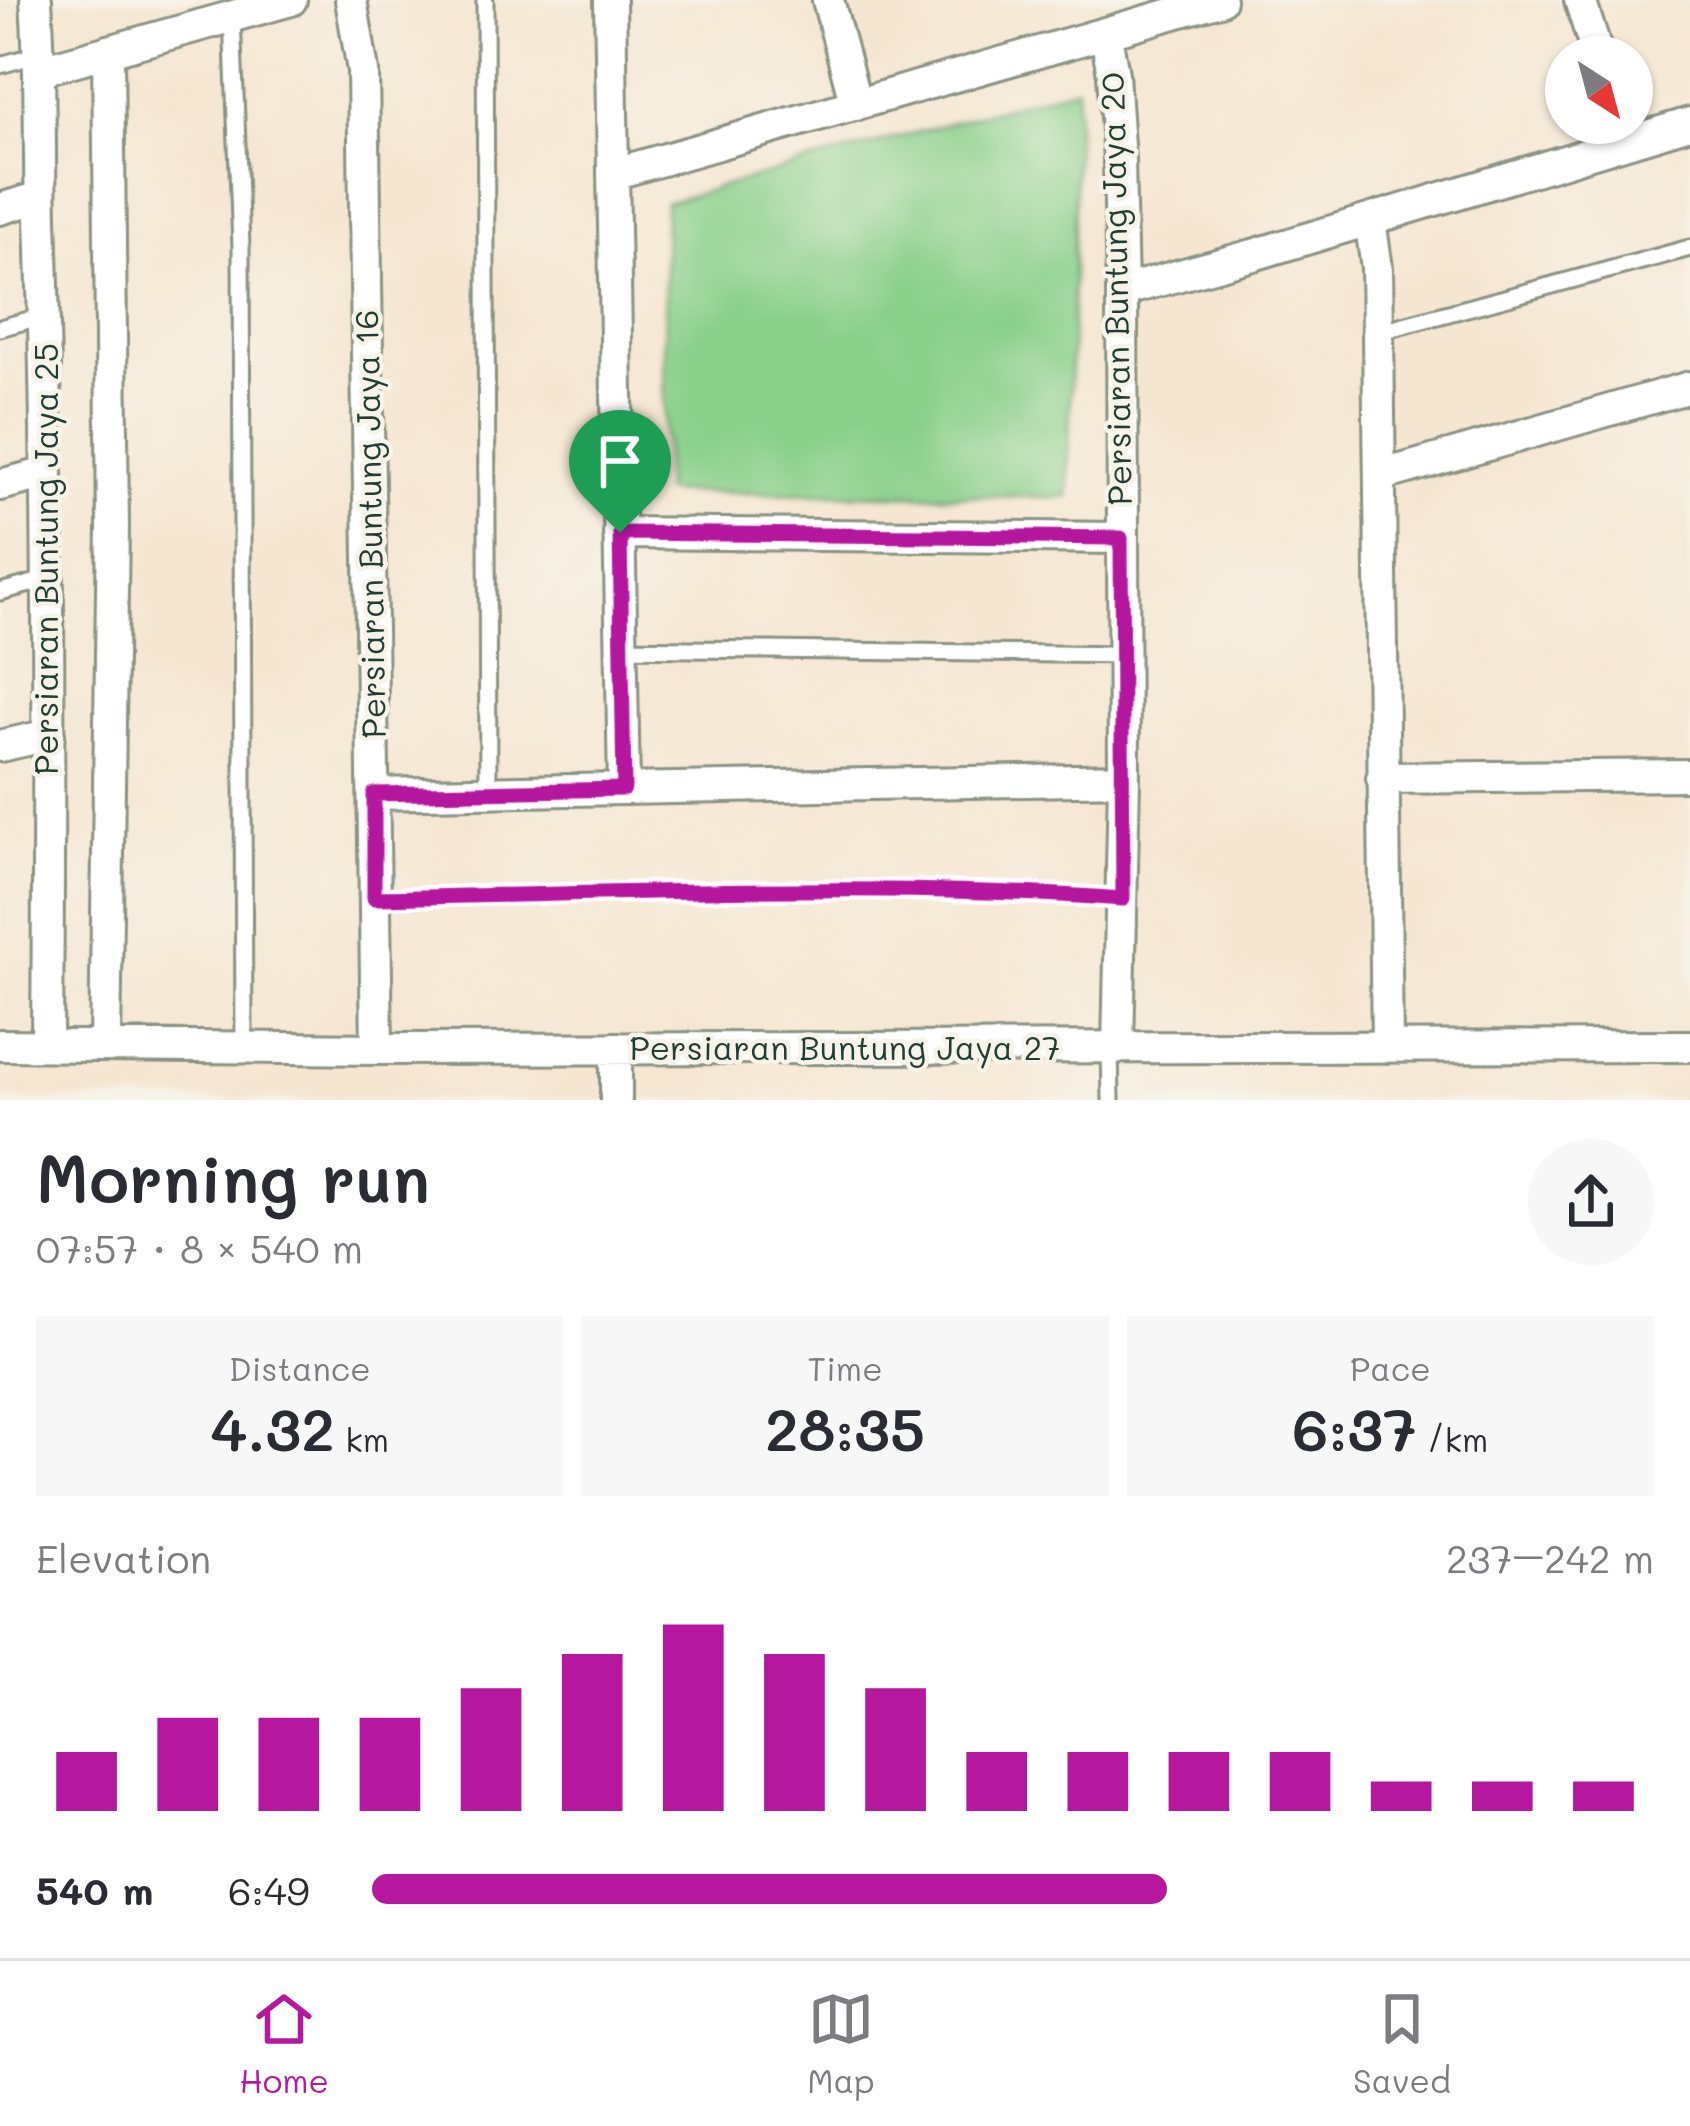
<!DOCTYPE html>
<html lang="en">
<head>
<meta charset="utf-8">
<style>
	:root { --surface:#fff; --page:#f7f7f7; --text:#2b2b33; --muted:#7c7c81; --line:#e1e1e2; --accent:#b5179e }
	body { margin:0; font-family:Mali,sans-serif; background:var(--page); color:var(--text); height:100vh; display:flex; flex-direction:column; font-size:45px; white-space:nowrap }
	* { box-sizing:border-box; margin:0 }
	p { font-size:39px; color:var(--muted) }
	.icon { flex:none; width:66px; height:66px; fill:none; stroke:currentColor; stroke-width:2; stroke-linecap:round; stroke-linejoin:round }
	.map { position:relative; height:1100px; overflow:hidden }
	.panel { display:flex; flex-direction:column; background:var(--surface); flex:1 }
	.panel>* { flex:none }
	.needle { width:78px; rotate:144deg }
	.buttons { position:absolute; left:1545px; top:36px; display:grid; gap:24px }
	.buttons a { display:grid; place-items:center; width:108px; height:108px; border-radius:50%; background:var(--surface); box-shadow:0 3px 9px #0004; font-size:60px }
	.pin { position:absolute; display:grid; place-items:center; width:102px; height:102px; color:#fff; margin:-123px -51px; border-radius:50% 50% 50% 0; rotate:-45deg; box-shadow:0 0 12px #0007 }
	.pin .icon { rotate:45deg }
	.round { display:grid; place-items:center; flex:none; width:126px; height:126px; border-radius:63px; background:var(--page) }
	.headline { display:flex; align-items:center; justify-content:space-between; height:204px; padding:0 36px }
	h1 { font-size:66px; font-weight:600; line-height:90px }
	.metrics { display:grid; grid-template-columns:repeat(3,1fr); gap:18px; height:204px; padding:12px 36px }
	.metrics div { display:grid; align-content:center; border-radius:0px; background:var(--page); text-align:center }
	.metrics b { font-size:60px; font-weight:600 }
	.metrics small { font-size:33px; font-weight:400 }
	.metrics p { font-size:33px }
	.chart { height:336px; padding:24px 36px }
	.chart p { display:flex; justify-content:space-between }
	.chart svg { width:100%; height:216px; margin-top:12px; stroke:var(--accent); stroke-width:6 }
	ul { padding:0 36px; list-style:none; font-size:39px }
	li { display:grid; grid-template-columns:192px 144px 1fr; align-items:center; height:90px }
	li i { height:30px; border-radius:15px; background:var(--accent) }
	.tabs { display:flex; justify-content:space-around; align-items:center; height:168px; border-top:3px solid var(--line); background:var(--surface); font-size:33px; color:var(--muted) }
	.tabs a { display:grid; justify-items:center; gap:6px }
	.tabs .on { color:var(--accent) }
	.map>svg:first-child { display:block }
	.green { fill:#8ad08b; stroke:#548660; stroke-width:3 }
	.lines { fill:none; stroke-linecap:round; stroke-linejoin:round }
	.service-casing { stroke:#8a9282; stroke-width:21 }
	.minor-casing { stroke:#8a9282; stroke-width:36 }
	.service { stroke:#fff; stroke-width:15 }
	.minor { stroke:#fff; stroke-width:30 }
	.route-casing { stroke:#fff; stroke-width:24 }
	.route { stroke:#b5179e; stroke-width:15 }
	.labels { text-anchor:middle; stroke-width:9; stroke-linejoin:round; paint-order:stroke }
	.street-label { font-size:33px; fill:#1f3d34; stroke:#f7f3e8 }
</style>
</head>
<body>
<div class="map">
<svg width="1690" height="1100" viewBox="0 0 1690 1100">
	<rect width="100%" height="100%" fill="#f7f3e8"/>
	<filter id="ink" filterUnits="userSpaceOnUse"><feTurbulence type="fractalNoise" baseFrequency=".00833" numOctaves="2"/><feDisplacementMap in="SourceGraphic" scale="24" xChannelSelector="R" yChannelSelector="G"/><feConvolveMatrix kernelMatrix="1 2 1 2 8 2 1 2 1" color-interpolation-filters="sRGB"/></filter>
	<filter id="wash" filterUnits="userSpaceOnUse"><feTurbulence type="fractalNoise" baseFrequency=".004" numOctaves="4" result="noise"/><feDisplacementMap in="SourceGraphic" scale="48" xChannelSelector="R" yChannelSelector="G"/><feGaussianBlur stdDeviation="2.7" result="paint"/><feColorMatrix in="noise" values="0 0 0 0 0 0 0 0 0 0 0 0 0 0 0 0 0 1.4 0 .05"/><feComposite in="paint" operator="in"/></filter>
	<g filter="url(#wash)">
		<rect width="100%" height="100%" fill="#f5e6d1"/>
		<path class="green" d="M1077,87L1068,497L664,492L665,203Z"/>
	</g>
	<g filter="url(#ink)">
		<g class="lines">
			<defs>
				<path id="service" d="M485,0L488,792
					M232,16L241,247L244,1048
					M0,65L40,54
					M0,328L43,316
					M1378,332L1690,248
					M0,592L49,579
					M622,648L1123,655
					M374,899C623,894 874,881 1123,899
					M1110,1048L1111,1100"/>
				<path id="minor" d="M36,0C41,73 39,145 41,218C50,494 49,770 47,1045
					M351,0L363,71L377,1049
					M610,0L624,789
					M828,0L856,105
					M1580,0L1598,57
					M1106,35L1113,74L1119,160L1122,291L1124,779L1118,1048
					M41,70L291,0
					M613,174L1220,0
					M0,209L40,197
					M1370,220L1377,268L1378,332L1387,1047
					M1122,291L1253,255L1690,123
					M1380,476L1690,387
					M0,485L47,473
					M619,533L1121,538
					M0,746L49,735
					M1382,778L1690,775
					M374,794L1124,779
					M0,1045L377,1049L1690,1046
					M105,1046L113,527L108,51
					M616,1048V1100"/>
			</defs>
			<use href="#service" class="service-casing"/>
			<use href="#minor" class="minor-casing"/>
			<use href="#service" class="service"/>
			<use href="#minor" class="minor"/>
		</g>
	</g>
	<g class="lines" filter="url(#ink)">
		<defs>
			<path id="route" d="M620,533L1121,538L1123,899C874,881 623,894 374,898V794L624,789Z"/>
		</defs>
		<use href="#route" class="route-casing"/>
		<use href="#route" class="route"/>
	</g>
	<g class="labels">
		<g class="street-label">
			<text transform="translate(1116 289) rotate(-91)" y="12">Persiaran Buntung Jaya 20</text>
			<text transform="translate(370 524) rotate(-91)" y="12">Persiaran Buntung Jaya 16</text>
			<text transform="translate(46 559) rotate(-90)" y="12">Persiaran Buntung Jaya 25</text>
			<text x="845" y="1060">Persiaran Buntung Jaya 27</text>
		</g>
	</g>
</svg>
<div class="buttons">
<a><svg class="needle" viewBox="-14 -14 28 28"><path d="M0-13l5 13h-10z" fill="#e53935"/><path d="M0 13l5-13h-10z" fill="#7c7c81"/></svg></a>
</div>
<div class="pin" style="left:620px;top:533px;background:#1e9e55"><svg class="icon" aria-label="arrive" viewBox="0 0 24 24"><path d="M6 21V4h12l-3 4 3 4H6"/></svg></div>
</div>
<section class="panel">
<div class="headline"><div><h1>Morning run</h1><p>07:57 · 8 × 540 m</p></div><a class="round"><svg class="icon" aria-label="share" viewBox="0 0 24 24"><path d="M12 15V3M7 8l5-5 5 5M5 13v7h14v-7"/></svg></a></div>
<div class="metrics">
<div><p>Distance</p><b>4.32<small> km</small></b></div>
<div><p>Time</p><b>28:35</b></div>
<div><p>Pace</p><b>6:37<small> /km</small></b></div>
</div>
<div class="chart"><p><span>Elevation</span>237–242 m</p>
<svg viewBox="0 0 160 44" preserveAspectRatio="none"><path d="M5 44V32M15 44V25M25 44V25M35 44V25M45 44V19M55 44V12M65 44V6M75 44V12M85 44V19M95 44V32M105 44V32M115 44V32M125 44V32M135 44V38M145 44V38M155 44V38"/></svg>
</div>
<ul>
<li><b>540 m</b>6:49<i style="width:62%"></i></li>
</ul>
</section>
<nav class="tabs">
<a class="on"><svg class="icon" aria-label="home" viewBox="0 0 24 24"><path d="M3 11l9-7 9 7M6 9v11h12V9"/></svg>Home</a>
<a><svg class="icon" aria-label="map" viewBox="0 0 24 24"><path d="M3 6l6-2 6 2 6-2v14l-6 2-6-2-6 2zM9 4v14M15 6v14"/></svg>Map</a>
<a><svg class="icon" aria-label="saved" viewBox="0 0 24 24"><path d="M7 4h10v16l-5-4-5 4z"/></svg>Saved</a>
</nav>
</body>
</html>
